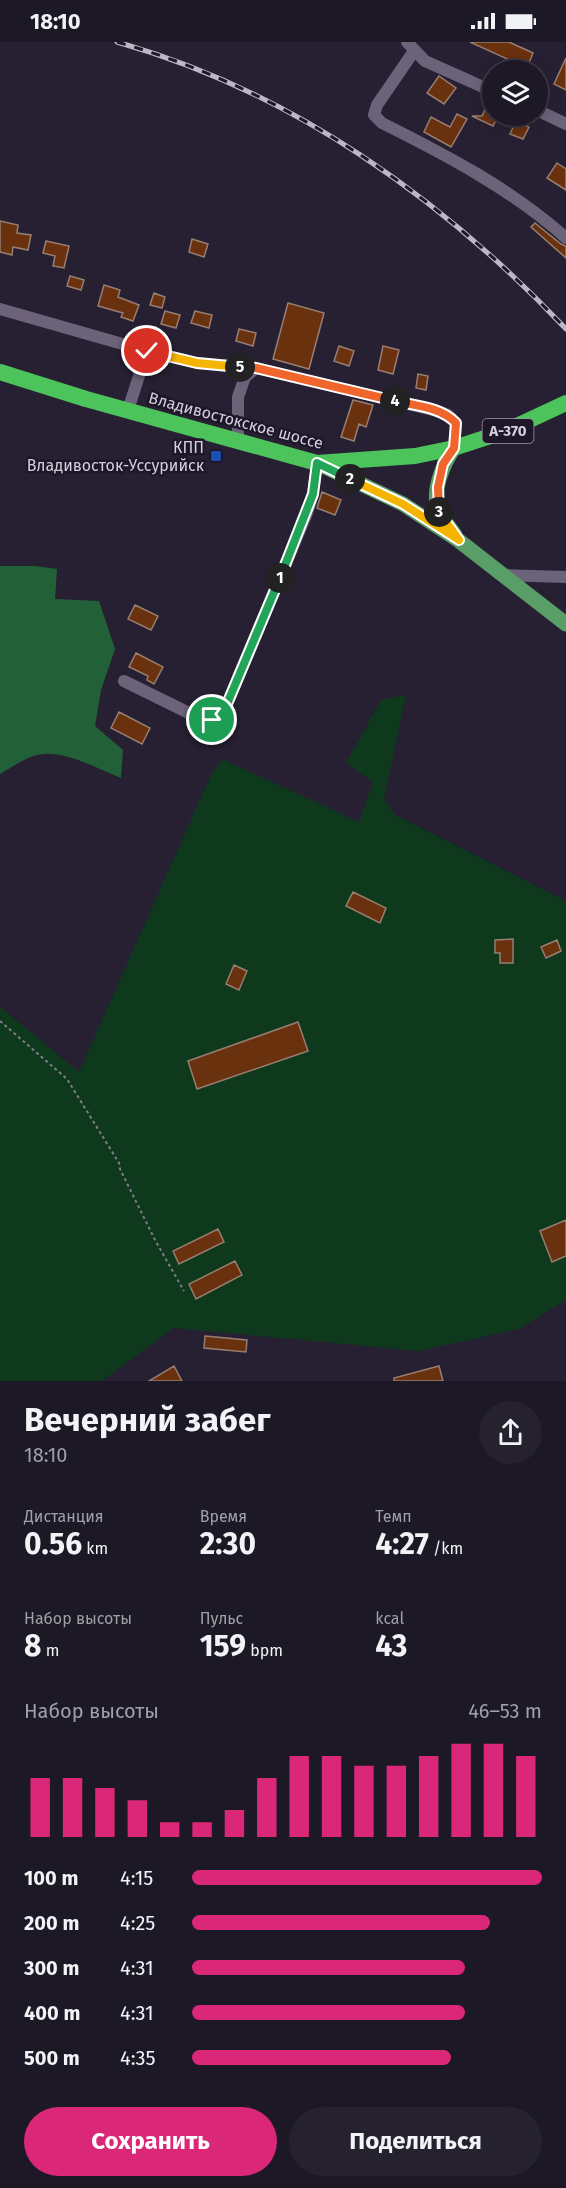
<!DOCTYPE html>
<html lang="ru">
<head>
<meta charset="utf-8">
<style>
	:root { --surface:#1d1826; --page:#25212e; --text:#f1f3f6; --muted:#a0a0a7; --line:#3b3743; --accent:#db2777 }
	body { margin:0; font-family:"Fira Sans",sans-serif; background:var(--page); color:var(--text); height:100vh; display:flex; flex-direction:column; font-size:22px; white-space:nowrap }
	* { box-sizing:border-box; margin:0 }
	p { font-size:20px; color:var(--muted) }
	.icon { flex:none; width:33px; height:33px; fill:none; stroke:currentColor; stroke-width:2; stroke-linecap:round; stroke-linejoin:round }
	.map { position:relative; height:1339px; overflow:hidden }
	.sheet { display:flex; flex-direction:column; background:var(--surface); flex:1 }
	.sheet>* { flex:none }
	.buttons { position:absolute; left:482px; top:18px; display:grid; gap:12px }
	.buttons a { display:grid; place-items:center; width:66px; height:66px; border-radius:50%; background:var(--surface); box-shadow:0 3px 15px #0003,0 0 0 2px var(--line); font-size:30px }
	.pin { position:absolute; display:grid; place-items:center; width:51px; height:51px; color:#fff; margin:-26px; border:3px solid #fff; border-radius:50%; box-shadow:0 2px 6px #0007 }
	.km { position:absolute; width:30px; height:30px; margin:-15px; border-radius:50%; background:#222; color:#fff; font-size:16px; line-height:30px; text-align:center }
	.round { display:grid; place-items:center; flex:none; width:63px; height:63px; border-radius:32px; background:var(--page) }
	.overview { display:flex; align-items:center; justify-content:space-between; height:102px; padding:0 24px }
	h1 { font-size:33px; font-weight:700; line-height:45px }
	.figures { display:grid; grid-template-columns:repeat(3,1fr); gap:9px; height:102px; padding:6px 24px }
	.figures div { display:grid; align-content:center }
	.figures b { font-size:30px; font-weight:700 }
	.figures small { font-size:16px; font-weight:400 }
	.figures p { font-size:16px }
	.chart { height:168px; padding:12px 24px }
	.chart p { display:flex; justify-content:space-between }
	.chart svg { width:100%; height:108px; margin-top:6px; stroke:var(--accent); stroke-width:6 }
	.primary-button { display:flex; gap:12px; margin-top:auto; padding:12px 24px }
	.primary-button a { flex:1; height:69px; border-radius:36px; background:var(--accent); color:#fff; font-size:24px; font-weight:700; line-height:69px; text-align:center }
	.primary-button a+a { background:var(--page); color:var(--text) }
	ul { padding:0 24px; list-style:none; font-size:20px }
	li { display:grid; grid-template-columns:96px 72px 1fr; align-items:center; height:45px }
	li i { height:15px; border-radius:8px; background:var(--accent) }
	.status { display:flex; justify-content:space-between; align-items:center; height:42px; padding:0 30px; background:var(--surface); direction:ltr }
	.status svg { height:16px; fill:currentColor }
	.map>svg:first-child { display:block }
	.green { fill:#0e391d }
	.forest { fill:#226137 }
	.building { fill:#6a310f; stroke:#977e71; stroke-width:1.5 }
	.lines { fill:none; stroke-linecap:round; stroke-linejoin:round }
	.path { stroke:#817b8a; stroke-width:2; stroke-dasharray:3 3; stroke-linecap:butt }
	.minor { stroke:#6c637a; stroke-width:12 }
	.major { stroke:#599d67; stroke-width:15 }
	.highway { stroke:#4cc45b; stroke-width:16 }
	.rail-casing { stroke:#bcb7c5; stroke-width:5 }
	.rail { stroke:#1e1629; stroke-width:3; stroke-dasharray:9; stroke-linecap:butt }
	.split-1-casing { stroke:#fff; stroke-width:12 }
	.split-2-casing { stroke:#fff; stroke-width:12 }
	.split-3-casing { stroke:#fff; stroke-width:12 }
	.split-4-casing { stroke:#fff; stroke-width:12 }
	.split-5-casing { stroke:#fff; stroke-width:12 }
	.split-6-casing { stroke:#fff; stroke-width:12 }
	.split-1 { stroke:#22a559; stroke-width:8 }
	.split-2 { stroke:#22a559; stroke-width:8 }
	.split-3 { stroke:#f5b400; stroke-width:8 }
	.split-4 { stroke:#f0652b; stroke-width:8 }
	.split-5 { stroke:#f0652b; stroke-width:8 }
	.split-6 { stroke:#f5b400; stroke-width:8 }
	.transit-dot { fill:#1a4fb4; stroke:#1e1629; stroke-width:2 }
	.labels { text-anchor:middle; stroke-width:5; stroke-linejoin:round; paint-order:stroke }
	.shield { fill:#1e1629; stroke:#9d98a6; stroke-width:1.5 }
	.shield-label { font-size:15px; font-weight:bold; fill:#d4cfdc }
	.street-label { font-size:16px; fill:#d4cfdc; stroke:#1e1629 }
	.poi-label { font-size:16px; fill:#d4cfdc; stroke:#1e1629; text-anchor:end }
</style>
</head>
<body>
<div class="status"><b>18:10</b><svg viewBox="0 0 49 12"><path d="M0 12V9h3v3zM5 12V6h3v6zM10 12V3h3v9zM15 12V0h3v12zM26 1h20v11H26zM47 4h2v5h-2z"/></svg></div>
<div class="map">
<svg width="566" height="1339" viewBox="0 0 566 1339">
	<rect width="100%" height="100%" fill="#272033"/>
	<path class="green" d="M406,653L384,757L395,773L566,859V1258L519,1287L419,1309L174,1286L102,1339H0V965L79,1030L211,733L222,717L359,780L373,740L346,721L381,658Z"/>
	<path class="forest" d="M0,524H35L57,527L55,557L99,559L115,607L101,648L95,684L123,708L121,736C98,727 69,710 43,712C29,713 12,725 0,732Z"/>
	<path class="building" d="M470,0H509L533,11L527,26Z
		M566,16V48L554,42Z
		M439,34L456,46L444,62L427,51Z
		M490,57H492V74H498L493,84L472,74H482Z
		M457,72L467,77L451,105L424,90L431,75L450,85Z
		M516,79L529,85L523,97L510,92Z
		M557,121L566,127V148L547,136Z
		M0,179L18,183L17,191L31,193L28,208L13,205L12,213L0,210Z
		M535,181L561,202L566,204V216L531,185Z
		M192,197L208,202L204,215L189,210Z
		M46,199L69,204L64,226L53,224L55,214L43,211Z
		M70,234L84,238L81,248L67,244Z
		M104,243L120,248L118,255L139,263L133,279L121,275L123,271L98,264Z
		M154,251L165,255L162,266L150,263Z
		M288,261L324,271L309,327L273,317Z
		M165,269L180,273L176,286L161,282Z
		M195,269L212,273L209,286L191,281Z
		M239,287L256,291L253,304L236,299Z
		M339,304L354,309L349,324L334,319Z
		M383,304L399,308L393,332L378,328Z
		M418,332L428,334L426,348L416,346Z
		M353,358L373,363L366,385L359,382L354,399L341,395Z
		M322,450L341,458L335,473L317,466Z
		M135,563L158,574L151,588L128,577Z
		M136,611L163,625L154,642L147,638L148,634L129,625Z
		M119,670L150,686L142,702L111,686Z
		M353,850L386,866L380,881L346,864Z
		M513,897V921H500V911H495V898Z
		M557,898L561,909L546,916L541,905Z
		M234,923L247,929L239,948L226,942Z
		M298,980L308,1009L197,1047L188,1019Z
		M566,1178V1214L552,1220L540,1189Z
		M218,1187L224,1200L179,1222L173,1209Z
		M235,1219L242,1233L196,1257L189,1242Z
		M205,1294L247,1298L246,1310L204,1306Z
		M174,1324L182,1339H149Z
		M439,1324L443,1339H394V1336Z"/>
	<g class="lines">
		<path class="path" d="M0,979L67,1037L119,1121L120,1127L155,1198L184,1249"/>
		<path class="minor" d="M407,0L425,19L492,49
			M414,9L377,63L374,73L382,81C446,113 513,148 566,196
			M537,68L566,82
			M0,267L147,309L197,321L256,326L437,369L448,373L456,381L454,406
			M128,368L147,309
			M238,399V355L245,335L256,326
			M503,533L566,535
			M124,639L199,676C214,678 219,675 227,662L307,471L313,452L317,421"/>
		<path class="major" d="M454,406C443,422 431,450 439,469C443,478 450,486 455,493
			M317,421L403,462L458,498L566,582"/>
		<path class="highway" d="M0,330L86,357L317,421L415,414L454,406L506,389L566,361"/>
		<defs>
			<path id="rail" d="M117,0C291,49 443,157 566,287"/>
		</defs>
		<use href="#rail" class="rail-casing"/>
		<use href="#rail" class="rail"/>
	</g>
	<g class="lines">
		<defs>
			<path id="split-1" d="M212,678L220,673L227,662L280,536"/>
			<path id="split-2" d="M280,536L313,452L317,421L350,437"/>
			<path id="split-3" d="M350,437L403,462L459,498L439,470"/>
			<path id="split-4" d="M395,359C416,364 441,365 456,381L454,406L443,422L438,445L439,470"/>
			<path id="split-5" d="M240,325L256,326L395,359"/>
			<path id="split-6" d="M147,309L197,321L240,325"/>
		</defs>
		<use href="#split-1" class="split-1-casing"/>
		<use href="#split-2" class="split-2-casing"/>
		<use href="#split-3" class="split-3-casing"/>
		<use href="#split-4" class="split-4-casing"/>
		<use href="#split-5" class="split-5-casing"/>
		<use href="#split-6" class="split-6-casing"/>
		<use href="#split-1" class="split-1"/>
		<use href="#split-2" class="split-2"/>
		<use href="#split-3" class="split-3"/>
		<use href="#split-4" class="split-4"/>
		<use href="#split-5" class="split-5"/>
		<use href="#split-6" class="split-6"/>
	</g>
	<rect class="transit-dot" x="210" y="408" width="12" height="12" rx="3"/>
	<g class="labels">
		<rect class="shield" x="482.5" y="377" width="51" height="24" rx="4.5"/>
		<g class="shield-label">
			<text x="508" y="394">А-370</text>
		</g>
		<g class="street-label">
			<text transform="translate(236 378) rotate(15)" y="6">Владивостокское шоссе</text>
		</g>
		<g class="poi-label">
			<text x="204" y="411">КПП<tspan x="204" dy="18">Владивосток-Уссурийск</tspan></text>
		</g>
	</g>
</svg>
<div class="buttons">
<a><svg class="icon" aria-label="layers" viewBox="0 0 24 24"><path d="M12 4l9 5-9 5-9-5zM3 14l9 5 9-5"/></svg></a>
</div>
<div class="pin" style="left:212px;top:678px;background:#1e9e55"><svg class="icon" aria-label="arrive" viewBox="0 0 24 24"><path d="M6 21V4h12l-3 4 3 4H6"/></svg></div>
<div class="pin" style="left:147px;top:309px;background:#d93025"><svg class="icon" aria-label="check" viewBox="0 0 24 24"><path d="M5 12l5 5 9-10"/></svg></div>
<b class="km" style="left:280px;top:536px">1</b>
<b class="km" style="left:350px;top:437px">2</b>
<b class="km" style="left:439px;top:470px">3</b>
<b class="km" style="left:395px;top:359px">4</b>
<b class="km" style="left:240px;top:325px">5</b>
</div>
<section class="sheet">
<div class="overview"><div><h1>Вечерний забег</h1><p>18:10</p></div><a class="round"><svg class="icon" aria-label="share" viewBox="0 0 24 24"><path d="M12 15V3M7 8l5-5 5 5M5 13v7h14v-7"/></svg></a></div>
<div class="figures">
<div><p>Дистанция</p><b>0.56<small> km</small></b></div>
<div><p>Время</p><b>2:30</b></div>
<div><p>Темп</p><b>4:27<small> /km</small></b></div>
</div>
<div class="figures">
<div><p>Набор высоты</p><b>8<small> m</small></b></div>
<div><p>Пульс</p><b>159<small> bpm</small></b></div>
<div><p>kcal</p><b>43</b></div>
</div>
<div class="chart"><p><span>Набор высоты</span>46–53 m</p>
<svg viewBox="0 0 160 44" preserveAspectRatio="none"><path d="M5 44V20M15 44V20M25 44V24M35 44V29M45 44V38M55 44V38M65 44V33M75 44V20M85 44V11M95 44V11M105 44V15M115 44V15M125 44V11M135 44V6M145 44V6M155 44V11"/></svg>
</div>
<ul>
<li><b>100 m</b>4:15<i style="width:100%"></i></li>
<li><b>200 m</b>4:25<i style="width:85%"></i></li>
<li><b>300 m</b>4:31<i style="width:78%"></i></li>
<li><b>400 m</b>4:31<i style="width:78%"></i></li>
<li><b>500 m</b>4:35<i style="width:74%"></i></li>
</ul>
<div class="primary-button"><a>Сохранить</a><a>Поделиться</a></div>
</section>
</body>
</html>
